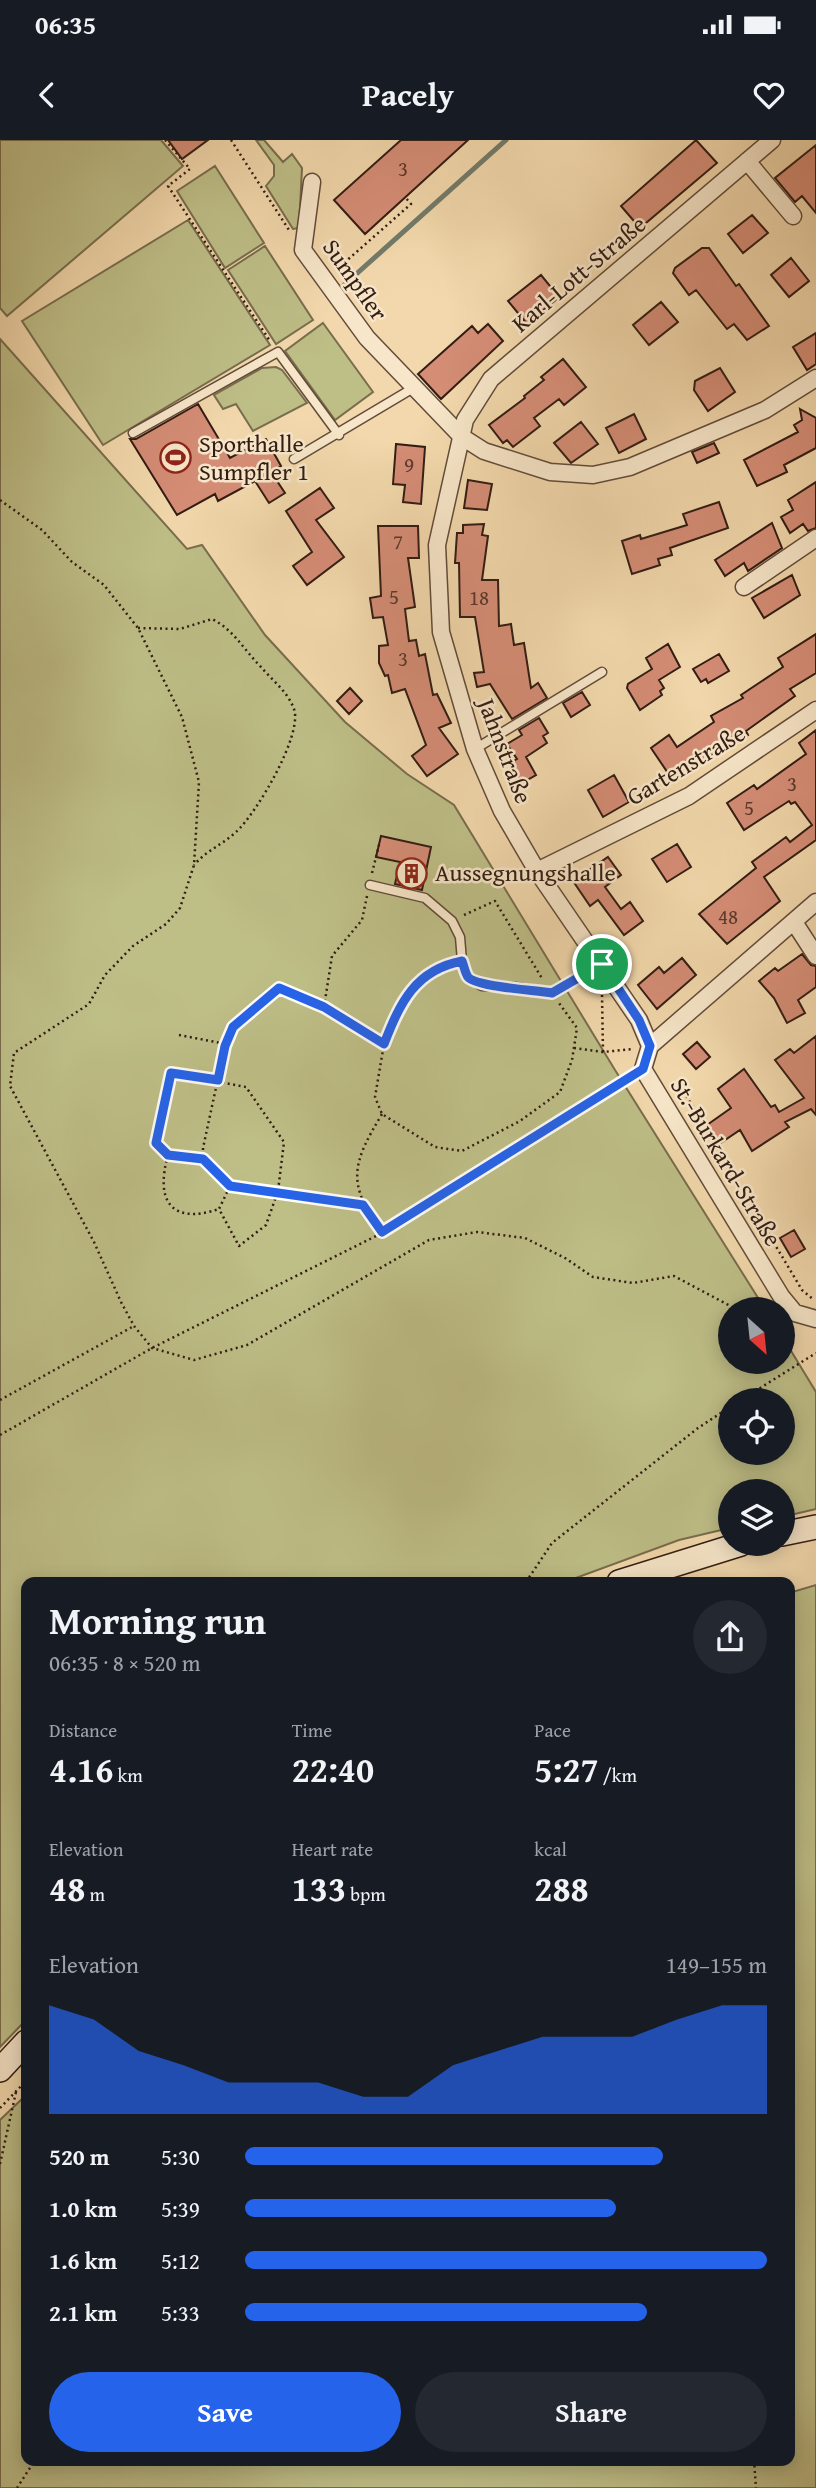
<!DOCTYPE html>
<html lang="en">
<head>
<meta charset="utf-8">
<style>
	:root { --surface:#171b24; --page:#242831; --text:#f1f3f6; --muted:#9ea1a6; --accent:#2563eb }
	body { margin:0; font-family:"Gentium Book Plus",serif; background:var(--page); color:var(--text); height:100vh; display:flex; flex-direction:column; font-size:26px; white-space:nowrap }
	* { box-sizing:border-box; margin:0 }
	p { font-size:23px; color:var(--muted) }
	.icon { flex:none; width:38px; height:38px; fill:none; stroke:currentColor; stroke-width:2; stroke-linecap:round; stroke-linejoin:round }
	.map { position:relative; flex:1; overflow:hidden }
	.drawer { position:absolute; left:21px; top:1437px; width:774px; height:889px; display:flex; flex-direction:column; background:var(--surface); border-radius:14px; box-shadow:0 4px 18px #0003 }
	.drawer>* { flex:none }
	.needle { width:46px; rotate:153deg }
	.buttons { position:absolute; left:718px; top:1157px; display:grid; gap:14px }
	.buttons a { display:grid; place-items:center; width:77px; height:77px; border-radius:50%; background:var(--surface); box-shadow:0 4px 18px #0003; font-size:35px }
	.pin { position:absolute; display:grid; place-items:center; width:60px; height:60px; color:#fff; margin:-30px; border:4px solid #fff; border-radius:50%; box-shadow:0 2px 7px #0007 }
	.round { display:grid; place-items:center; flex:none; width:74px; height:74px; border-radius:37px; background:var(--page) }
	.head { display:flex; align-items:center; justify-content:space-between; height:119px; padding:0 28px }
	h1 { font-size:38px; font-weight:800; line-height:52px }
	.metrics { display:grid; grid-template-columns:repeat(3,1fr); gap:10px; height:119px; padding:7px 28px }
	.metrics div { display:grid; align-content:center }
	.metrics b { font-size:35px; font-weight:800 }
	.metrics small { font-size:19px; font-weight:400 }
	.metrics p { font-size:19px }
	.chart { height:196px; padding:14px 28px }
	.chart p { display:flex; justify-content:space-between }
	.chart svg { width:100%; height:126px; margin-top:7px; fill:var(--accent); opacity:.7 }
	.button { display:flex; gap:14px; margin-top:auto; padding:14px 28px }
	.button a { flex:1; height:80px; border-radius:42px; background:var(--accent); color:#fff; font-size:28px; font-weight:800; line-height:80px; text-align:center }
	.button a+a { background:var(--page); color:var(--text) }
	ul { padding:0 28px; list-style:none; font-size:23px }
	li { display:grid; grid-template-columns:112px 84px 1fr; align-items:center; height:52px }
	li i { height:18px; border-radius:9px; background:var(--accent) }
	.status { display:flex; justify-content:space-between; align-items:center; height:49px; padding:0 35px; background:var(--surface); direction:ltr }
	.status svg { height:19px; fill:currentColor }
	header { display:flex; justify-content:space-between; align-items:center; height:91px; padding:0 28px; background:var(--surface); font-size:32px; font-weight:800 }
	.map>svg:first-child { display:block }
	.green { fill:#bebe87; stroke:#786d4d; stroke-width:2; fill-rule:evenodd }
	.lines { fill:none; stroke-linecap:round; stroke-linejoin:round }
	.stream { stroke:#727b6b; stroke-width:5 }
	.building { fill:#d58d76; stroke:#321c13; stroke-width:2 }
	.service-casing { stroke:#624b39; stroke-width:11 }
	.minor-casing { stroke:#624b39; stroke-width:19 }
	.secondary-casing { stroke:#321c13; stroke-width:26 }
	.path { stroke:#321c13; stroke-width:2.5; stroke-dasharray:2 3.5; stroke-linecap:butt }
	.service { stroke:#f7e6c9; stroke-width:8 }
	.minor { stroke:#f7e6c9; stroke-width:16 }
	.secondary { stroke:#f7e6c9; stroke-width:23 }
	.route-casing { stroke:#fff; stroke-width:14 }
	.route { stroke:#2563eb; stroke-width:9 }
	.labels { text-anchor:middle; stroke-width:5; stroke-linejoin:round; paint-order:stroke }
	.number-label { font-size:21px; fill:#5b382c }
	.street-label { font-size:24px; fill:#321c13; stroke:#f7e6c9 }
	.poi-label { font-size:24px; fill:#321c13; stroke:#f7e6c9; text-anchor:start }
</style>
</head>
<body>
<div class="status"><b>06:35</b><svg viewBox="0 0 49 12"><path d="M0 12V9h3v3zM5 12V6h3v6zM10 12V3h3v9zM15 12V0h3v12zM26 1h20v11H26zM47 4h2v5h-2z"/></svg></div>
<header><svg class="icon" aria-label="back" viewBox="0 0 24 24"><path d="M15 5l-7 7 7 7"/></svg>Pacely<svg class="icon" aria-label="heart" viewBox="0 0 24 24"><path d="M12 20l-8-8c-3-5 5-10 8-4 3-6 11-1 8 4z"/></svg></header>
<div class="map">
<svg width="816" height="2348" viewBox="0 0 816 2348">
	<rect width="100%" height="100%" fill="#f2d8ac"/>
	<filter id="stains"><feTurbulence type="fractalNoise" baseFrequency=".00286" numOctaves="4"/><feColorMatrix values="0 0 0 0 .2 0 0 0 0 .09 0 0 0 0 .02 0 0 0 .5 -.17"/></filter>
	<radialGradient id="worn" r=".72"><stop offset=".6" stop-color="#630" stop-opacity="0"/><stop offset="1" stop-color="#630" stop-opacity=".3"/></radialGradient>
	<path class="green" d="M0,0H161L183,26L7,176L0,168Z
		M256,0H264L283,22L292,14L302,28L299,88L293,89L266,46L274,36V25Z
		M215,26L264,103L225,128L177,51Z
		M188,80L270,205L103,305L22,181Z
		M265,106L313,180L276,204L228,130Z
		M323,183L373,252L335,280L285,211Z
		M0,199L187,409L202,405L265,495L345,582L407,634L454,665L615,930L765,1169H730V1222H782V1196L816,1252V1369L782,1377V1351H730V1388L679,1400L565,1442H26V1880L0,1907ZM730,1260H782V1312H730Z
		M276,227L282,230L307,263L253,291L236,264L223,269L214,255L262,228Z
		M816,1445V2348H0V1980L26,1955V2320H789V1453Z"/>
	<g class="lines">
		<path class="stream" d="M344,145L506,0"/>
	</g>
	<path class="building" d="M168,0H208L182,19Z
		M401,0H468L365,94L334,60Z
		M696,0L717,23L640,88L621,66Z
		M816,5V73L802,56L795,62L775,38Z
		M752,75L768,93L743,113L728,94Z
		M702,108H709L736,146L739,144L769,186L747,200L734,184L727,189L696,150L689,155L673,133L675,128Z
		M791,118L809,141L789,157L771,135Z
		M541,135L559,157L527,184L508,161Z
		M661,162L678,182L649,205L633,185Z
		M488,184L503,201L441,259L418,234L472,186L478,193Z
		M816,193V224L807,230L793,207Z
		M563,219L586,247L564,265L559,259L534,278L540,286L513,307L507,300L503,303L489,285L525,258L524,256L544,240L541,237Z
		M720,228L735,252L708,271L694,250L695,241Z
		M198,264L230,318L266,299L281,326L271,332L285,353L269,363L255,341L218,361L215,354L177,375L130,299H136Z
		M800,269L816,278V308L784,325L787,332L757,346L744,320L798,292L794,285L802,280Z
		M634,274L646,299L619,313L606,288Z
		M581,282L598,304L571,323L554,303Z
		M714,303L719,313L697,323L692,312Z
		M396,304L425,307L421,364L403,362L405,345L393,344Z
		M468,340L492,344L487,370L464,368Z
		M816,342V388L808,391L803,384L790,393L781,377L793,370L788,360Z
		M320,348L334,368L316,380L344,417L307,445L293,426L312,412L286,371Z
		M719,362L728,388L670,408L672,415L658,419L660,425L632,434L622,401L640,395L641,399L687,385L683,374Z
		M772,383L782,408L748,431L744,423L725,436L715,420Z
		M484,384L482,395L488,396L482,440H498L499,486L511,484L514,505L524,503L531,548L538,543L547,558L512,579L490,544L477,547L474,533L484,532L475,477H460L459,423H455L457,393H463V385Z
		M378,386H418L419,418H408L415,467L405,469L409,501L416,500L419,516L425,514L433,555L437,554L451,583L439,588L458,614L427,636L412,616L426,605L405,549L392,553L388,535L385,536L379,523V506L388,505L383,477L373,478L370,458L381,456Z
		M792,435L800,455L764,478L752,458Z
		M816,494V533L790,549L795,556L746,591L748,595L727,605L674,642L651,608L669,595L677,607L714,582L711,576L743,558L741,555L783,527L778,518Z
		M668,504L680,527L659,540L664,548L660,551L662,555L640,570L627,548L628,544L652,529L646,518Z
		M719,514L729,531L708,543L706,539L701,542L693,529Z
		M350,548L362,561L349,574L337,561Z
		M582,552L590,565L571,577L563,563Z
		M539,578L548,593L543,596L547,603L526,617L536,635L522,643L510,623L517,619L507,604L522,595L519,590Z
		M816,590V700L764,737L780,761L727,804L699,774L756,728L752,722L786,697L790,702L812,685L795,662L791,664L789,661L744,690L727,663L754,645L757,649L806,614L799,603Z
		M614,635L629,662L603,677L588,650Z
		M381,696L431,707L422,750L395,744L400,722L376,717Z
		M677,704L691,727L667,742L652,719Z
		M608,717L621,735L605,747L621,769L630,762L643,781L624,795L598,760L590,766L573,741Z
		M802,814L811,825L816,826V847L798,860L805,873L787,883L774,858L759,841L775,828L778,831Z
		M682,818L696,835L657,869L638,845L659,827L664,833Z
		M816,896V975L811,969L785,982L789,987L752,1011L740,990L719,1004L707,985L731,968L718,949L744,929L771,967L775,965L779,972L804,958L775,920L790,909L794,913Z
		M697,902L710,917L696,929L683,914Z
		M794,1090L805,1109L791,1117L780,1098Z"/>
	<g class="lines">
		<defs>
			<path id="service" d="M133,293L278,212L339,295
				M294,319L415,247
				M475,609L602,532
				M370,745L425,758L452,781L460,797L462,821L469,838L482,846L515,847L552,853L602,824"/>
			<path id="minor" d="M747,21L793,76
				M312,42L303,110L367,198L462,297L484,311L550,332L593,335L630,327L765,270L816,238
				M744,447L816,398
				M537,731L689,656L816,570
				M794,782L816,816
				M650,906L639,880L537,731L502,671L475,609L441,492L437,405L465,280L491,239L772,0
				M650,906L643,929L781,1156L795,1173L816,1179
				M650,906L816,762"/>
			<path id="secondary" d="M782,1394L816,1387
				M619,1442L741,1404
				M0,1930L26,1902"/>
		</defs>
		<use href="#service" class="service-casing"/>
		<use href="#minor" class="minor-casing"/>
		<use href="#secondary" class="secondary-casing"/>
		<path class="path" d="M165,0L190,29L168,46L270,201
			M231,0L289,90
			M336,130L411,64L405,57
			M0,360L42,390L72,422L104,445L138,488L182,577L199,642L194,725L180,768L166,784L133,806L105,835L89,864L14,913L10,946L94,1102L121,1162L134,1186L152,1208L194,1220L247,1205L429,1100L477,1092L525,1098L565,1118L593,1137L633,1143L674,1136L736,1169
			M138,488L180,489L212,479C234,490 244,510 261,527C272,540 288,552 294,569C303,595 256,674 236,692C222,705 207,710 194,725
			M372,733L379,705
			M464,775L495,761L543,840
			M448,823L417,843L401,862L384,904L375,957L382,974L435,1007L462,1011L520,981L560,952L572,920L577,888L559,863
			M602,855L603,912
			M324,867L332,816L362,780L367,756
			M179,895L226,904
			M574,908L603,912L633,909
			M673,945L678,942L802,1150L814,1160
			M382,974C352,1024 346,1043 382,1092
			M168,1015C155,1061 171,1085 219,1069
			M203,1019L168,1015L156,1003L171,933L246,947L284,1002L278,1051L266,1085L239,1106L219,1069L230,1046
			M363,1065L230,1046L203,1019V1008L225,906L233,887L279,848L324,867L383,903
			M0,1260L134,1186
			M741,1260L816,1213
			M0,1295L152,1208L378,1095L630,937
			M526,1442L552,1403L698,1288L730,1267
			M0,1968L26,1941
			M0,2024L16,1952
			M754,2320L756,2348
			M17,2348L35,2320"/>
		<use href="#service" class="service"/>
		<use href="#minor" class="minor"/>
		<use href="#secondary" class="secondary"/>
	</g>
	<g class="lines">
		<defs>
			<path id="route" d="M462,821C464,826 465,833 468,837C476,847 535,850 552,853L602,824L639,880L650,906L643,929L382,1092L363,1065L230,1046L203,1019L168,1015L156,1003L171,933L218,940L225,906L233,887L279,848L324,867L384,904C400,863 415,830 462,821Z"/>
		</defs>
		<use href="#route" class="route-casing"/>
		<use href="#route" class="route"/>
	</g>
	<defs>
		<symbol id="stadium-ring" viewBox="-11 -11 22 22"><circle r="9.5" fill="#f7e6c9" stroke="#8f2418" stroke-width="1.5"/><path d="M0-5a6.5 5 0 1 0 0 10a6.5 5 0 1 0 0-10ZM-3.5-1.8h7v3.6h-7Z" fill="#8f2418"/></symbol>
		<symbol id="building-ring" viewBox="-11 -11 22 22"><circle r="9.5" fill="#f7e6c9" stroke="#8f2418" stroke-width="1.5"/><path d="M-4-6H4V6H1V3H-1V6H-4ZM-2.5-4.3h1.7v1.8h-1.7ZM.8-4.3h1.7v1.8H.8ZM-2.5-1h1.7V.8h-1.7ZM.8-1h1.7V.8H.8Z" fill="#8f2418"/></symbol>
	</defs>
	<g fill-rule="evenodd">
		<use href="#stadium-ring" x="158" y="300" width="35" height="35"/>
		<use href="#building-ring" x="394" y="716" width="35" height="35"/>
	</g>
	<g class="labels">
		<g class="number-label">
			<text x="403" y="36">3</text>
			<text x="409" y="332">9</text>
			<text x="398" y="409">7</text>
			<text x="394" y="464">5</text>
			<text x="479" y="465">18</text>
			<text x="403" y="526">3</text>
			<text x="792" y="651">3</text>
			<text x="749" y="675">5</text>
			<text x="728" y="784">48</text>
		</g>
		<g class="street-label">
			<text transform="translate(579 134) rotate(-40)" y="8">Karl-Lott-Straße</text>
			<text transform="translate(355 140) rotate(55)" y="8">Sumpfler</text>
			<text transform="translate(505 611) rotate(69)" y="8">Jahnstraße</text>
			<text transform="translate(686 625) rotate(-31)" y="8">Gartenstraße</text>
			<text transform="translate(726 1022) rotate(59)" y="8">St.-Burkard-Straße</text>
		</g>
		<g class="poi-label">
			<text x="199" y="312">Sporthalle<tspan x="199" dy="28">Sumpfler 1</tspan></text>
			<text x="435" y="741">Aussegnungshalle</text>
		</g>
	</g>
	<rect width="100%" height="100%" filter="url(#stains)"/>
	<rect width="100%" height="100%" fill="url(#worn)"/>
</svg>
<div class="buttons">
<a><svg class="needle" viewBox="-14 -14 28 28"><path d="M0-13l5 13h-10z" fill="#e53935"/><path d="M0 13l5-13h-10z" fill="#9ea1a6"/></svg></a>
<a><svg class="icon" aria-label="locate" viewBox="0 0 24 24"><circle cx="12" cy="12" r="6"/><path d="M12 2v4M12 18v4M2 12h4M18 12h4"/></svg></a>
<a><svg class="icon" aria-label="layers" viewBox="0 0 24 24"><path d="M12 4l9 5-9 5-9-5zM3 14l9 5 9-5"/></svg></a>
</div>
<div class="pin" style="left:602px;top:824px;background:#1e9e55"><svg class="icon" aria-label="arrive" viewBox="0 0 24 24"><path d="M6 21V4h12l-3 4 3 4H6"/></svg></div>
<section class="drawer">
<div class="head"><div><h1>Morning run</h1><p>06:35 · 8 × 520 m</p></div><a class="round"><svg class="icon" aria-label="share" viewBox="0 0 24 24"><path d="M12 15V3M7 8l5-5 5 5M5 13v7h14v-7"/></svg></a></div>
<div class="metrics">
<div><p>Distance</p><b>4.16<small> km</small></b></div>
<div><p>Time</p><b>22:40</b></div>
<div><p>Pace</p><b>5:27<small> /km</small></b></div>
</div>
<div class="metrics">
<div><p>Elevation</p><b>48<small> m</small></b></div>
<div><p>Heart rate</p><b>133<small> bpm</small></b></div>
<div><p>kcal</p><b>288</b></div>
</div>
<div class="chart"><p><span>Elevation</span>149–155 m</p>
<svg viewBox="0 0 160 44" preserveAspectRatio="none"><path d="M0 44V6L10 11L20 22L30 27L40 33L50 33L60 33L70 38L80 38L90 27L100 22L110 17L120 17L130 17L140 11L150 6L160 6V44z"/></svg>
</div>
<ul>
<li><b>520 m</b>5:30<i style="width:80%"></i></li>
<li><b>1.0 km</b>5:39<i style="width:71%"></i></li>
<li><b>1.6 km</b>5:12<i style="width:100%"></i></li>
<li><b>2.1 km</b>5:33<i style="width:77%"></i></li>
</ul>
<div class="button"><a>Save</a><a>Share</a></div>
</section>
</div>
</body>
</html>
